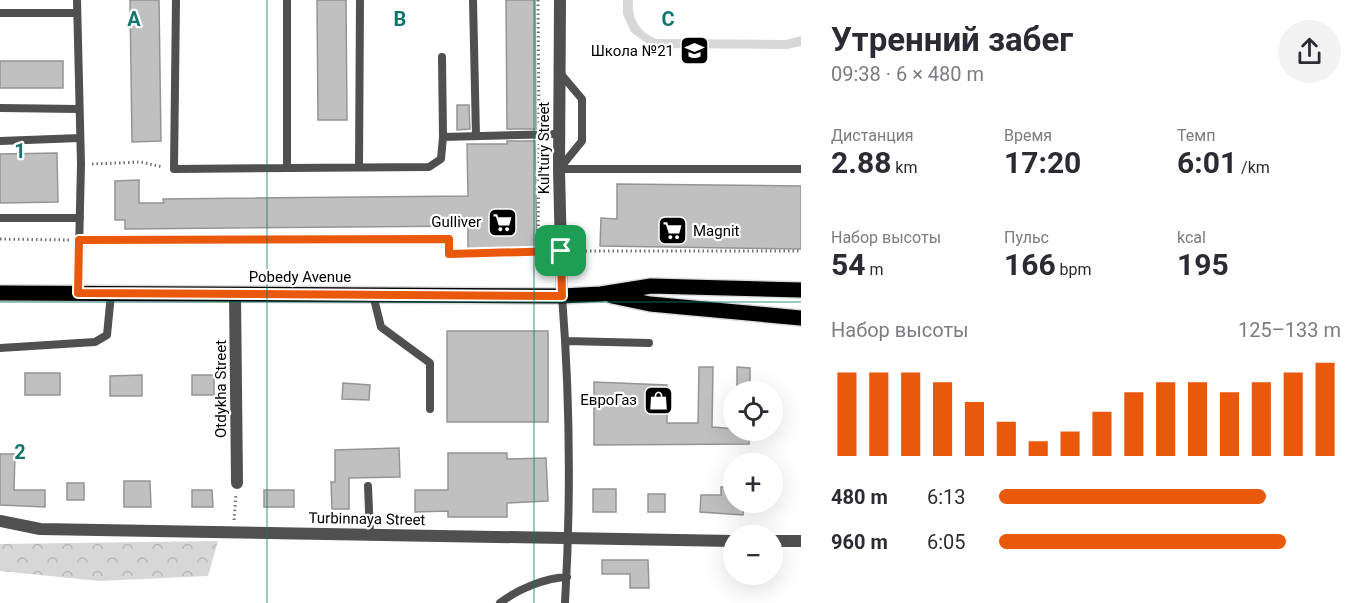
<!DOCTYPE html>
<html lang="ru">
<head>
<meta charset="utf-8">
<style>
	:root { --surface:#fff; --page:#f2f2f3; --text:#2b2b33; --muted:#7c7c81; --accent:#ea580c }
	body { margin:0; font-family:Roboto,sans-serif; background:var(--page); color:var(--text); height:100vh; display:flex; flex-direction:column; font-size:22px; white-space:nowrap }
	* { box-sizing:border-box; margin:0 }
	p { font-size:20px; color:var(--muted) }
	.icon { flex:none; width:33px; height:33px; fill:none; stroke:currentColor; stroke-width:2; stroke-linecap:round; stroke-linejoin:round }
	.map { position:relative; flex:1; overflow:hidden }
	.details { display:flex; flex-direction:column; background:var(--surface); width:570px }
	.details>* { flex:none }
	.tools { position:absolute; left:723px; top:381px; display:grid; gap:12px }
	.tools a { display:grid; place-items:center; width:60px; height:60px; border-radius:50%; background:var(--surface); box-shadow:0 6px 24px #0002; font-size:30px }
	.pin { position:absolute; display:grid; place-items:center; width:51px; height:51px; color:#fff; margin:-26px; border-radius:12px; box-shadow:0 3px 9px #0006 }
	.round { display:grid; place-items:center; flex:none; width:63px; height:63px; border-radius:32px; background:var(--page) }
	.head { display:flex; align-items:center; justify-content:space-between; height:102px; padding:0 30px }
	h1 { font-size:33px; font-weight:700; line-height:45px }
	.metrics { display:grid; grid-template-columns:repeat(3,1fr); gap:9px; height:102px; padding:6px 30px }
	.metrics div { display:grid; align-content:center }
	.metrics b { font-size:30px; font-weight:700 }
	.metrics small { font-size:16px; font-weight:400 }
	.metrics p { font-size:16px }
	.chart { height:168px; padding:12px 30px }
	.chart p { display:flex; justify-content:space-between }
	.chart svg { width:100%; height:108px; margin-top:6px; stroke:var(--accent); stroke-width:6 }
	ul { padding:0 30px; list-style:none; font-size:20px }
	li { display:grid; grid-template-columns:96px 72px 1fr; align-items:center; height:45px }
	li i { height:15px; border-radius:8px; background:var(--accent) }
	main { display:flex; flex:1; min-height:0 }
	.map>svg:first-child { display:block }
	.forest { fill:url(#forest-crowns) }
	.park { fill:#d7d7d7 }
	.building { fill:#c0c0c0; stroke:#949494; stroke-width:1.5 }
	.lines { fill:none; stroke-linecap:round; stroke-linejoin:round }
	.primary-casing { stroke:#dbdbdb; stroke-width:18 }
	.path { stroke:#727272; stroke-width:3; stroke-dasharray:1.5 3; stroke-linecap:butt }
	.service { stroke:#505050; stroke-width:8 }
	.minor { stroke:#505050; stroke-width:12 }
	.primary { stroke:#000; stroke-width:15 }
	.route-casing { stroke:#fff; stroke-width:12 }
	.route { stroke:#ea580c; stroke-width:8 }
	.grid { fill:none; stroke:#0f766e; stroke-width:1.5; stroke-opacity:0.55 }
	.labels { text-anchor:middle; stroke-width:4.5; stroke-linejoin:round; paint-order:stroke }
	.poi-label { font-size:15px; fill:#000; stroke:#fff; text-anchor:end }
	.street-label { font-size:15px; fill:#000; stroke:#fff }
	.grid-label { font-size:20px; text-anchor:middle; font-weight:bold; fill:#0f766e; stroke:#fff; stroke-width:4.5; stroke-linejoin:round; paint-order:stroke }
</style>
</head>
<body>
<main>
<div class="map">
<svg width="801" height="603" viewBox="0 0 801 603">
	<defs>
		<pattern id="forest-crowns" width="20" height="18" patternUnits="userSpaceOnUse" patternTransform="scale(1.5)"><rect width="20" height="18" fill="#d7d7d7"/><path d="M2 6a3 3 0 1 1 6 0M12 15a3 3 0 1 1 6 0" fill="none" stroke="#b7b7b7"/></pattern>
	</defs>
	<rect width="100%" height="100%" fill="#fff"/>
	<path class="forest" d="M218,541L208,576L99,581L0,571V544Z"/>
	<path class="park" d="M623,0H633C631,18 639,32 656,39L786,40L801,36V46L787,49L653,48L631,32L623,14Z"/>
	<path class="building" d="M130,0H159L161,141L132,142Z
		M317,0H346L347,120H318Z
		M506,0H535L536,129H507Z
		M0,61H63V88H0Z
		M457,105H469L470,129L457,130Z
		M507,141H535L537,248L468,249V226L125,229V220H115V181L139,180V203H164L163,199L468,196L467,144H507Z
		M57,153L58,202L0,203V154Z
		M617,184L801,186V249L600,246L601,218L617,219Z
		M447,331H548V422H447Z
		M699,367H713L712,427L749,430V444L594,445V382L667,385V423H698Z
		M737,367L750,368V392H737Z
		M25,373H60V395H25Z
		M142,375V396H110V376Z
		M192,375H214V395H192Z
		M343,383L370,385L369,400L342,399Z
		M399,448L400,477L349,478V509H332L331,482H335V450Z
		M448,453H507V459L546,458L548,501L507,503V517H448V511L415,512V490H448Z
		M0,454H15L14,490H45V507L0,505Z
		M124,481H150L151,507H124Z
		M67,483H84V500H67Z
		M721,487H734V502H744L743,515L700,512L701,495H721Z
		M593,489H616V512H593Z
		M192,490H212L213,507H192Z
		M264,490H294V507H264Z
		M648,494H665V512H648Z
		M602,560H648L649,588H630V574H602Z"/>
	<g class="lines">
		<defs>
			<path id="primary" d="M0,293L562,296L601,294L651,286L801,290
				M612,296L650,304L801,318"/>
		</defs>
		<use href="#primary" class="primary-casing"/>
		<path class="path" d="M538,0L539,126
			M92,164L141,162L163,167
			M0,239L70,240
			M89,240L449,239V254L547,253
			M572,251H801
			M538,253L539,144
			M234,520L236,494"/>
		<path class="service" d="M77,0L81,164L78,293
			M176,0L174,169L429,167L441,159L443,137L559,134
			M473,0L476,136
			M0,13H77
			M442,57L443,137
			M0,108L79,109
			M0,141L80,138
			M359,167L360,0
			M287,168V0
			M560,168L582,141V99L560,73
			M559,169H801
			M0,218H80
			M373,295L381,327L430,363V409
			M562,296C570,398 571,501 565,603
			M566,341L649,343
			M0,348L95,342L107,335L111,294
			M368,486L370,534
			M500,603C518,589 545,578 567,577"/>
		<path class="minor" d="M560,0L559,169L562,296
			M235,294L237,483
			M0,521L40,529L734,541
			M772,541H801"/>
		<use href="#primary" class="primary"/>
	</g>
	<g class="lines">
		<defs>
			<path id="route" d="M449,239V254L561,251L562,296L78,293L79,240Z"/>
		</defs>
		<use href="#route" class="route-casing"/>
		<use href="#route" class="route"/>
	</g>
	<path class="grid" d="M267,0V603M534,0V603M0,302H801"/>
	<defs>
		<symbol id="school-square" viewBox="-11 -11 22 22"><rect x="-9" y="-9" width="18" height="18" rx="4" fill="#000" stroke="#fff"/><path d="M0-5L7-2L0 1L-7-2ZM-4 1L0 2.5L4 1V4Q0 6-4 4Z" fill="#fff"/></symbol>
		<symbol id="supermarket-square" viewBox="-11 -11 22 22"><rect x="-9" y="-9" width="18" height="18" rx="4" fill="#000" stroke="#fff"/><path d="M-6-5.5h2.5l.6 2H6L4.5 2H-2.5L-4.4-4H-6ZM-1.5 3.2a1.3 1.3 0 1 0 .1 0ZM3 3.2a1.3 1.3 0 1 0 .1 0Z" fill="#fff"/></symbol>
		<symbol id="shop-square" viewBox="-11 -11 22 22"><rect x="-9" y="-9" width="18" height="18" rx="4" fill="#000" stroke="#fff"/><path d="M-5-2.5h2.3a2.7 3.5 0 0 1 5.4 0H5L5.5 6h-11ZM-1.5-2.5h3a1.5 2.3 0 0 0-3 0Z" fill="#fff"/></symbol>
	</defs>
	<g fill-rule="evenodd">
		<use href="#school-square" x="678" y="34" width="33" height="33"/>
		<use href="#supermarket-square" x="486" y="206" width="33" height="33"/>
		<use href="#supermarket-square" x="656" y="214" width="33" height="33"/>
		<use href="#shop-square" x="642" y="384" width="33" height="33"/>
	</g>
	<g class="labels">
		<g class="poi-label">
			<text x="674" y="56">Школа №21</text>
			<text x="481" y="227">Gulliver</text>
			<text x="693" y="236" text-anchor="start">Magnit</text>
			<text x="637" y="405">ЕвроГаз</text>
		</g>
		<g class="street-label">
			<text transform="translate(544 148) rotate(-90)" y="5">Kul'tury Street</text>
			<text x="300" y="282">Pobedy Avenue</text>
			<text transform="translate(221 389) rotate(-90)" y="5">Otdykha Street</text>
			<text transform="translate(367 519) rotate(1)" y="5">Turbinnaya Street</text>
		</g>
	</g>
	<g class="grid-label">
		<text x="134" y="26">A</text>
		<text x="400" y="26">B</text>
		<text x="668" y="26">C</text>
		<text x="20" y="158">1</text>
		<text x="20" y="459">2</text>
	</g>
</svg>
<div class="tools">
<a><svg class="icon" aria-label="locate" viewBox="0 0 24 24"><circle cx="12" cy="12" r="6"/><path d="M12 2v4M12 18v4M2 12h4M18 12h4"/></svg></a>
<a>+</a>
<a>−</a>
</div>
<div class="pin" style="left:561px;top:251px;background:#1e9e55"><svg class="icon" aria-label="arrive" viewBox="0 0 24 24"><path d="M6 21V4h12l-3 4 3 4H6"/></svg></div>
</div>
<section class="details">
<div class="head"><div><h1>Утренний забег</h1><p>09:38 · 6 × 480 m</p></div><a class="round"><svg class="icon" aria-label="share" viewBox="0 0 24 24"><path d="M12 15V3M7 8l5-5 5 5M5 13v7h14v-7"/></svg></a></div>
<div class="metrics">
<div><p>Дистанция</p><b>2.88<small> km</small></b></div>
<div><p>Время</p><b>17:20</b></div>
<div><p>Темп</p><b>6:01<small> /km</small></b></div>
</div>
<div class="metrics">
<div><p>Набор высоты</p><b>54<small> m</small></b></div>
<div><p>Пульс</p><b>166<small> bpm</small></b></div>
<div><p>kcal</p><b>195</b></div>
</div>
<div class="chart"><p><span>Набор высоты</span>125–133 m</p>
<svg viewBox="0 0 160 44" preserveAspectRatio="none"><path d="M5 44V10M15 44V10M25 44V10M35 44V14M45 44V22M55 44V30M65 44V38M75 44V34M85 44V26M95 44V18M105 44V14M115 44V14M125 44V18M135 44V14M145 44V10M155 44V6"/></svg>
</div>
<ul>
<li><b>480 m</b>6:13<i style="width:78%"></i></li>
<li><b>960 m</b>6:05<i style="width:84%"></i></li>
</ul>
</section>
</main>
</body>
</html>
